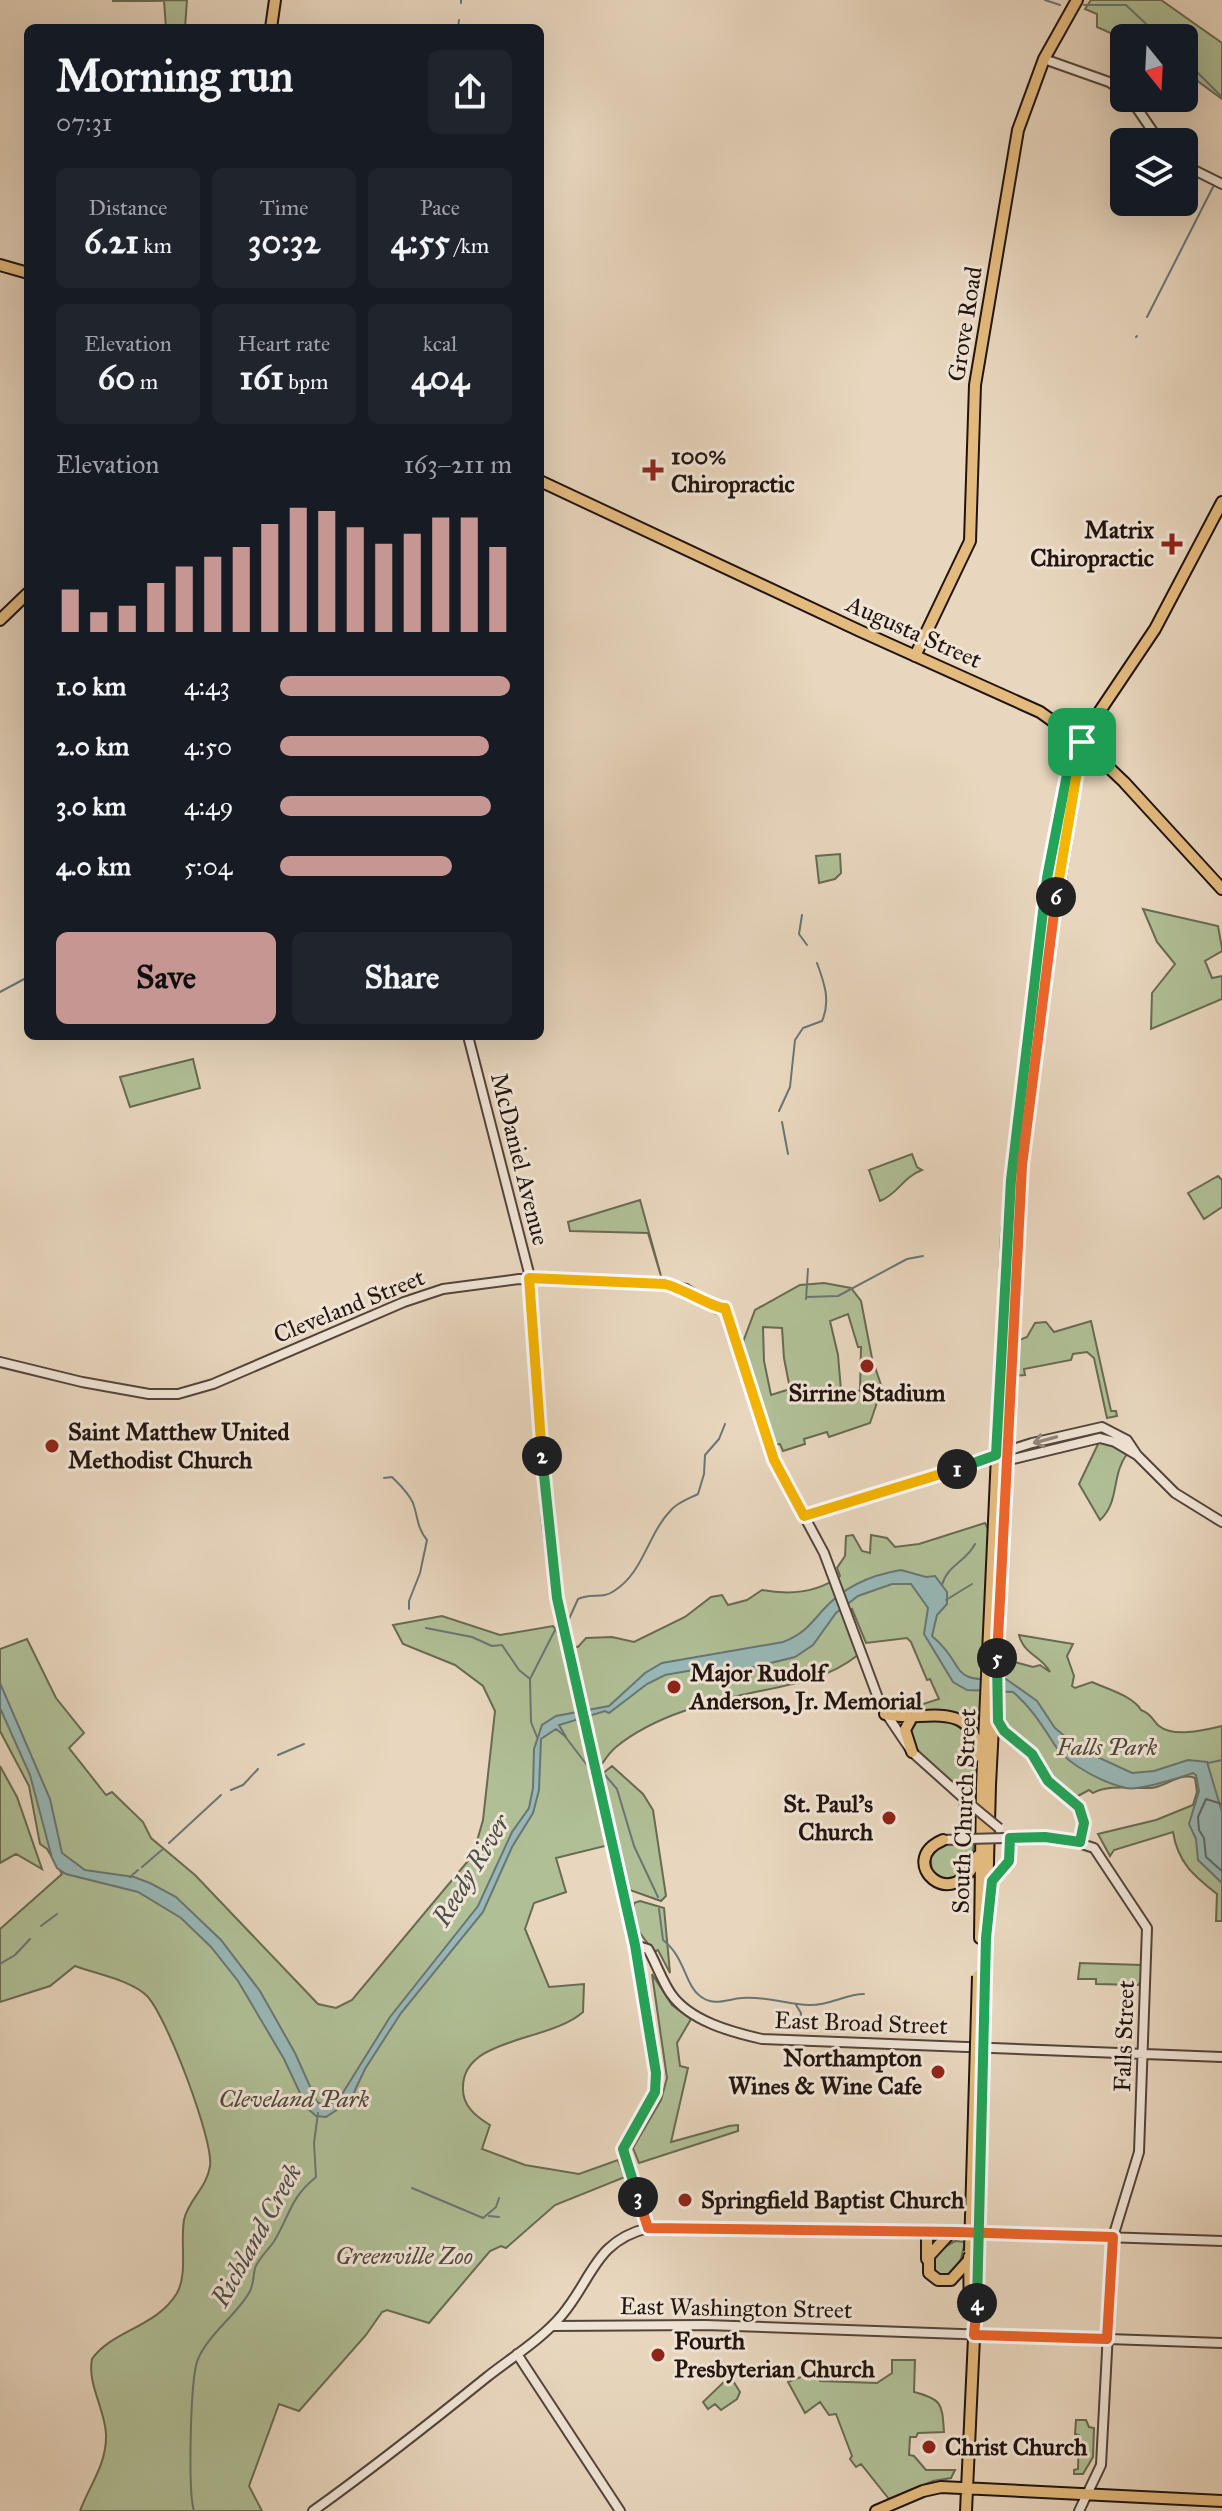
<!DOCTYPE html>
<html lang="en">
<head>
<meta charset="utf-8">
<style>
	:root { --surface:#171b24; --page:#20242c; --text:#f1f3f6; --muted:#9ea1a6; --accent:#c59692 }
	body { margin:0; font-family:"IM FELL Great Primer",serif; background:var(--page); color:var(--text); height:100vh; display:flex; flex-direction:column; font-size:30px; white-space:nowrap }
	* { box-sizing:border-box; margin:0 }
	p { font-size:26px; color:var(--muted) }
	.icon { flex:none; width:44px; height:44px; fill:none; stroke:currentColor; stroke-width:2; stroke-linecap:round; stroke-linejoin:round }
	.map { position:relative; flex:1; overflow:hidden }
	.panel { position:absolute; left:24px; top:24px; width:520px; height:1016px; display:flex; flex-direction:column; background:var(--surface); border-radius:12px; box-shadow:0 8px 32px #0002 }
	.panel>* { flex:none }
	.needle { width:52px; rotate:162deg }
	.controls { position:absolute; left:1110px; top:24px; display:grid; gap:16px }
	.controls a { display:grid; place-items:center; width:88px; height:88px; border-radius:12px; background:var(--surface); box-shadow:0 8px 32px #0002; font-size:40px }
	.pin { position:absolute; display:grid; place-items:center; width:68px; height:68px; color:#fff; margin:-34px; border-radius:16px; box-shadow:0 4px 12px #0006 }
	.km { position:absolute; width:40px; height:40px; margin:-20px; border-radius:50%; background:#222; color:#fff; font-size:22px; line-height:40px; text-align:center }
	.round { display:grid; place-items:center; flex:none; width:84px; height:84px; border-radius:12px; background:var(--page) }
	.summary { display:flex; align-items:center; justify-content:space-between; height:136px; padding:0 32px }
	h1 { font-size:44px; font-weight:700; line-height:60px }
	.stats { display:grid; grid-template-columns:repeat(3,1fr); gap:12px; height:136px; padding:8px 32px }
	.stats div { display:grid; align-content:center; border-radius:12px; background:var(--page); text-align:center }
	.stats b { font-size:34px; font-weight:700 }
	.stats small { font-size:22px; font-weight:400 }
	.stats p { font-size:22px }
	.chart { height:224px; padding:16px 32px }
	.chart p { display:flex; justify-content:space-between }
	.chart svg { width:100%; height:144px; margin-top:8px; stroke:var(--accent); stroke-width:6 }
	.primary-button { display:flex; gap:16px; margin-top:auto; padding:16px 32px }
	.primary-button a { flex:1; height:92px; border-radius:12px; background:var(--accent); color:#111; font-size:32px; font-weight:700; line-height:92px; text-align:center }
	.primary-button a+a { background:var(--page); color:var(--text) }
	ul { padding:0 32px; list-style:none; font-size:26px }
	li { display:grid; grid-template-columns:128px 96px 1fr; align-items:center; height:60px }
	li i { height:20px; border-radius:10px; background:var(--accent) }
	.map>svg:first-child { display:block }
	.green { fill:#b0bf96; stroke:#686a52; stroke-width:2; fill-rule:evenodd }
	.water { fill:#98b8b7; stroke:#687674; stroke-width:2 }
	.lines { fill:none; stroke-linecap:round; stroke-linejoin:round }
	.shore { stroke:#5c6663; stroke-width:2 }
	.stream { stroke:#687674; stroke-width:2 }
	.minor-casing { stroke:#53443b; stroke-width:12 }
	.major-casing { stroke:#21140f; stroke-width:14 }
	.minor { stroke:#f0e4d5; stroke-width:8 }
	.major { stroke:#e4bb7f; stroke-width:10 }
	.minor-bridge-casing { stroke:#53443b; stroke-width:12; stroke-linecap:butt }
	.major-bridge-casing { stroke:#21140f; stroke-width:14; stroke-linecap:butt }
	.minor-bridge { stroke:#f0e4d5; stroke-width:8 }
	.major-bridge { stroke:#e4bb7f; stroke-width:10 }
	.oneway { stroke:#93867c }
	.split-1-casing { stroke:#fff; stroke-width:16 }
	.split-2-casing { stroke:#fff; stroke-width:16 }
	.split-3-casing { stroke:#fff; stroke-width:16 }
	.split-4-casing { stroke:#fff; stroke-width:16 }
	.split-5-casing { stroke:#fff; stroke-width:16 }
	.split-6-casing { stroke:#fff; stroke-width:16 }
	.split-7-casing { stroke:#fff; stroke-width:16 }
	.split-1 { stroke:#22a559; stroke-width:10 }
	.split-2 { stroke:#f5b400; stroke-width:10 }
	.split-3 { stroke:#22a559; stroke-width:10 }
	.split-4 { stroke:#f0652b; stroke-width:10 }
	.split-5 { stroke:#22a559; stroke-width:10 }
	.split-6 { stroke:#f0652b; stroke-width:10 }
	.split-7 { stroke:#f5b400; stroke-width:10 }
	.poi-dot { fill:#8f2418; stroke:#f0e4d5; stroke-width:3 }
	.labels { text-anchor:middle; stroke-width:6; stroke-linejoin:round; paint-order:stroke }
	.street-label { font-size:24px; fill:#21140f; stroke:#f0e4d5 }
	.poi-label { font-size:24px; font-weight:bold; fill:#21140f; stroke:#f0e4d5; text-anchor:start }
	.park-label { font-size:24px; font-style:italic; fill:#4c4738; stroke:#f0e4d5 }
	.water-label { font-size:26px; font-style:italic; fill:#4b4d4a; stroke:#f0e4d5 }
</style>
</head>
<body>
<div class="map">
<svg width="1222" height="2511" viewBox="0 0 1222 2511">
	<rect width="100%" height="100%" fill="#e8d6be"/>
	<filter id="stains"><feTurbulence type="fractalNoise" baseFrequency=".0025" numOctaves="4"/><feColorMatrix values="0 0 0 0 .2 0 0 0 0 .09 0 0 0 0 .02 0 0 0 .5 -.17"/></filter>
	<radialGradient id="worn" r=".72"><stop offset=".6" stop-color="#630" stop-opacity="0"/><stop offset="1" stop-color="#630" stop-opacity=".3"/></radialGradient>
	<path class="green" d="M187,0L185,28H166L164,1H112Z
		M1091,0H1161L1222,43V99L1184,71V38L1124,39L1097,27V14L1085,9Z
		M840,854L841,873L835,879L819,883L816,856Z
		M1143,909L1218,926L1222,948V951L1205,961L1212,978L1222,976V999L1151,1029L1152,993L1175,964L1157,942Z
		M193,1059L200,1088L130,1107L120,1077Z
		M912,1154L917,1167L922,1170C903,1177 898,1194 880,1201L869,1170Z
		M1218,1176L1222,1180V1207L1204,1219L1188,1193Z
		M640,1200L661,1276L648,1233L570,1231L568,1222Z
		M824,1283L851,1288L861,1301L872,1358L882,1388L870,1423L829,1437L827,1432L804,1439L805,1444L783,1451L780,1444L774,1445L743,1342L755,1310L800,1285ZM848,1314L858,1347H861L860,1391L841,1390L838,1355L830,1321ZM763,1327L782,1328L784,1358L790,1389L771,1395L764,1361Z
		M1091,1321L1111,1411H1116L1117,1416L1107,1418L1094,1358L1087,1352L1073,1354L1071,1360L1024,1369L1025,1375L1013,1376L1017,1341L1027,1337L1035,1323L1046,1322L1054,1332Z
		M1110,1441L1127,1454C1111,1475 1120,1502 1100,1520L1079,1484L1099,1442Z
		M985,1523L989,1531L984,1672H1002L1003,1652H1011V1661L1033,1667L1040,1665L1050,1672C1042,1656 1024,1655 1019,1635L1073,1644L1067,1656L1074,1676L1072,1686L1075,1688L1092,1682C1107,1689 1133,1696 1141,1710C1152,1714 1153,1721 1159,1726C1174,1738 1205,1730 1222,1726V1921H1216L1217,1894C1194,1876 1178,1863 1173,1832L1114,1850L1110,1856L1098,1834L1156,1820L1193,1805L1197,1792L1195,1778C1178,1772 1167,1787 1151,1788C1134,1789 1109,1784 1093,1793L1089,1790L1076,1797L1053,1778L1037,1751L1025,1741L970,1716L967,1723L943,1710L917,1712L920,1705L939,1699L930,1679L927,1680L911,1642L907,1638L866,1643L852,1609L843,1614L858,1655C829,1678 796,1684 760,1691C712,1701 655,1715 616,1747C607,1754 601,1767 593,1776L609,1838L605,1846L556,1858L566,1892L534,1903L525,1929L549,1987L584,1984L583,2012C550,2042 463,2037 463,2087C462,2105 475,2116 490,2125L482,2149L525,2165L579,2174L618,2160L625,2177L555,2205L506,2248L501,2246L490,2251L429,2323L387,2310L382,2312L366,2335L299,2411L279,2404L249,2486L262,2511H80C90,2484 107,2464 106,2434C105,2409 87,2384 92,2359C111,2331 157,2327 177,2293C188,2273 180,2243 184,2220C188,2200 207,2188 210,2166C214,2141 166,2015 147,1996C131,1980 96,1974 75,1966L50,1986L0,2002V1929L62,1874L47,1849L40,1844L29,1786L0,1731V1649L27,1639L56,1698L84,1733L69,1748L106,1795L112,1792L143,1822L151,1838L195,1875L318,2004L336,2008L352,2000L473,1855L483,1820L495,1711L483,1686L455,1665L403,1644L393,1625L442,1616L500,1635L553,1626L566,1645L578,1647L586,1638L612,1637L634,1642L685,1617L711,1597L722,1595L728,1605L747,1600L762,1590C789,1595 817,1593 840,1576L837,1568L845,1556L846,1536L853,1535L862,1551L870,1553L871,1535L887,1538L895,1547L919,1544Z
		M948,1719C983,1740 978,1767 977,1804C954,1784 919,1762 909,1734L918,1720Z
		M0,1766L17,1797L42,1869L16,1854L0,1863Z
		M612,1766L643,1794L653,1810L666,1896L661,1901L627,1889L601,1775Z
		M974,1844C972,1862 964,1878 944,1880L932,1871L930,1853L941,1845Z
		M640,1901L664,1908L670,1973L658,1950L654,1952C643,1935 631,1930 634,1903Z
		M1080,1963L1141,1965L1142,1980L1138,1985L1096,1984V1979H1078Z
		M652,1974L672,2005L691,2019L677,2043L680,2066L688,2068L671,2142L729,2126L738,2125V2131L639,2163L633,2148L661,2100L667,2078Z
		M955,2241L965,2242L961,2259L952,2273L940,2276L933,2267C934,2253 944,2247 955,2241Z
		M892,2360H915L914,2392C943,2399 942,2405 944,2432L918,2433L916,2437H910L909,2455L914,2456L926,2470H955L951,2478L933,2481L889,2499L861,2464L856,2467L850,2459L852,2456L836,2414L829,2415L820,2402L805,2413L788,2382L806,2375L819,2376L820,2381L877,2383L892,2373Z
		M730,2376L740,2392L737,2399L721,2410L715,2404L708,2409L703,2402Z
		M1076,2420H1086L1089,2427L1094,2428L1093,2457L1083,2474H1074V2470L1078,2469L1079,2435L1075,2434Z"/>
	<path class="water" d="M901,1570L926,1577L935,1576L947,1592V1604L937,1615L932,1636C969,1667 945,1683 1006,1679L1037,1701L1055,1728L1080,1749L1132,1773L1154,1771L1188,1760L1207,1762L1222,1812V1883L1198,1860L1196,1839L1189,1824L1199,1791L1196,1775L1193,1773C1178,1778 1140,1791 1126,1788C1104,1783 1070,1766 1056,1747C1043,1727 1032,1708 1013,1692L967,1690L953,1682L924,1634L928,1608L911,1584H892L858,1596L836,1613L813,1645L795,1657L738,1671L705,1668L665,1675L647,1684L609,1713L605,1711L559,1725L566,1737L556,1729L541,1739L539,1790L533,1813L512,1847L483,1912L401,2013L365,2069L350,2101L326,2117L316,2116L307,2108L284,2059L238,1981L211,1947L181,1918L138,1892L66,1874L57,1868L52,1858L30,1775L0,1708V1683L50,1799L62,1853L85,1870L134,1877L150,1883L176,1897L221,1940L260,1991L295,2053L317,2102L326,2106L339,2099L390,2017L478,1906L512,1832L529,1808L533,1788L534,1749L542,1725L556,1716L609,1706L645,1673L662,1663L783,1642C802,1635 809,1626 822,1611C843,1587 870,1575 901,1570Z"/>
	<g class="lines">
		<path class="shore" d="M1222,1804L1206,1799L1198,1817L1199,1830L1204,1838L1206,1857L1222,1871"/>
		<path class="stream" d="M1045,0L1060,5
			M461,3V0
			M1084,5H1126L1161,38
			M458,28L459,20
			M1184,64L1194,69L1222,97
			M1147,317L1213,187
			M1136,337L1137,336
			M802,915L799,934L807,945
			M0,992L28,977
			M779,1111L790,1087L795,1040L803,1028L822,1021C831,1001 824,982 817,963
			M782,1122L788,1154
			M807,1297L838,1296L907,1259L923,1256
			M806,1299L808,1269
			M384,1478L392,1477C400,1485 408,1492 413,1503C418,1517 417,1528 427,1540L420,1573L409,1601V1609
			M942,1585C948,1564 966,1562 975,1544
			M946,1600L972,1584
			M569,1619L578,1599C591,1593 603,1599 614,1591C644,1572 647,1535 671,1510C678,1502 688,1499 698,1494L704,1474L705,1455L719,1439L725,1424
			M426,1628L472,1637L492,1646L502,1645L519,1670L530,1679
			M564,1735L590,1769
			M537,1737L531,1722L530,1679L557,1626
			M278,1755L304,1744
			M1208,1763L1222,1760
			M605,1775L617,1789L634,1846L658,1897
			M231,1790L243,1785L258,1769
			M169,1843L221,1795
			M142,1867L163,1849
			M130,1877L138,1870
			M659,1909L663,1940C685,1957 685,1985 700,1996C714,2007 727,1999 742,1998C765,1996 787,2004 809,2005C828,2006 846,1994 864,1994
			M41,1926L57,1914
			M0,1964L15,1955L30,1939
			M796,2005L801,2013L799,2024L802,2028
			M412,2188L483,2218L496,2207L499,2198
			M489,2216L499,2217
			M194,2511C188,2492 190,2378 198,2359C209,2333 239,2313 250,2291C254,2283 253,2276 255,2268C259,2258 267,2251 273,2243C290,2216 289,2199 316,2177L314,2143L318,2113"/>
		<defs>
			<path id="minor" d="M1044,59L1109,82L1124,92
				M1130,98L1160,142
				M1184,165L1222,184
				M468,1036L529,1273L547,1524L557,1598L635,1945L656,2073L655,2092L623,2149L648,2228
				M0,1362L82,1382L149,1394H178L213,1384L404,1302L443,1289L519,1279L650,1282L686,1289L717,1309L725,1308L774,1460L824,1553L881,1706L912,1752L970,1804
				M1001,1462L1100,1438L1115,1442L1137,1455
				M804,1516L1032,1443L1102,1427L1127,1440L1137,1455L1175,1493L1222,1522
				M1007,1838L1066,1839L1094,1848L1147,1928L1139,2152L1113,2237L1101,2465L1079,2511
				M963,1839L965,1800
				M943,1840L968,1839
				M635,1945L648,1949C656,1963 662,1981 671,1994C690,2021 731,2032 762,2039L1222,2057
				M552,2326L705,2325L1222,2343
				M517,2354L620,2511
				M313,2511C373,2468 430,2423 487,2377C511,2358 542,2339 562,2315C593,2278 595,2241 648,2228L957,2232L1222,2241"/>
			<path id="major" d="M271,28L275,0
				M0,265L28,273
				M540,481L860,631L1040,712L1082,742L1124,782L1222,889
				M0,620L28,593
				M915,656L970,541L975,385L1018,130L1044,59L1077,0
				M885,1714C920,1724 973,1695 979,1756
				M997,1716L1004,1731L1032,1754L1048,1781L1079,1807L1084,1823L1080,1842
				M912,1752L905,1730L912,1717
				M943,1840C894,1861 954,1918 978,1856
				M991,1890L992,1881L1009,1861L1010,1838
				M980,1938L982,1786L1007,1234L1047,878L1071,754L1155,629L1222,502
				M986,1938L990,1785L1022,1165L1051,935L1082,742
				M927,2231V2259
				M951,2232L929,2256V2273L938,2280H951L969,2260
				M969,2257L970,2313
				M876,2511L923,2491L941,2487L1222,2501
				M966,2511L978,2251"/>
		</defs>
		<use href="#minor" class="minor-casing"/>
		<use href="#major" class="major-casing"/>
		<use href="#minor" class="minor"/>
		<use href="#major" class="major"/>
		<defs>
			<path id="minor-bridge" d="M970,1804L999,1828
				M968,1839L1006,1838"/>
			<path id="major-bridge" d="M970,2251L978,1976
				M978,2251L986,1938"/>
		</defs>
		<use href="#minor-bridge" class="minor-bridge-casing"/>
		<use href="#major-bridge" class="major-bridge-casing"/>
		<use href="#minor-bridge" class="minor-bridge"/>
		<use href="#major-bridge" class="major-bridge"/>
	</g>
	<defs><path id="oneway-shaft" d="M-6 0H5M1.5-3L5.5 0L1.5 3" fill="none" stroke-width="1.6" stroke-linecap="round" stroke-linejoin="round" transform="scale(2)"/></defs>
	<use class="oneway" href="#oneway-shaft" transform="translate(1045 1440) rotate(165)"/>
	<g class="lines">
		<defs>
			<path id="split-1" d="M957,1469L996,1455L1011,1180L1047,878L1071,754L1082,742"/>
			<path id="split-2" d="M542,1456L529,1278L665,1284C682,1288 715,1309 725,1308L774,1460L804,1516L957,1469"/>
			<path id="split-3" d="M542,1456L557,1598L635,1945L656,2073L655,2092L623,2149L638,2197"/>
			<path id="split-4" d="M638,2197L648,2228L957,2232L1113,2237L1107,2339L974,2335L977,2303"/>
			<path id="split-5" d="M977,2303L986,1938L992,1881L1009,1861L1010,1838L1045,1837L1080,1842L1084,1823L1079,1807L1048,1781L1032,1754L1004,1731L998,1721L997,1658"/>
			<path id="split-6" d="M997,1658L1022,1165L1056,897"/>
			<path id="split-7" d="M1056,897L1082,742"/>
		</defs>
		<use href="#split-1" class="split-1-casing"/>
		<use href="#split-2" class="split-2-casing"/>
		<use href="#split-3" class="split-3-casing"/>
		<use href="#split-4" class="split-4-casing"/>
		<use href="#split-5" class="split-5-casing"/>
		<use href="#split-6" class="split-6-casing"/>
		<use href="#split-7" class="split-7-casing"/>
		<use href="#split-1" class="split-1"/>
		<use href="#split-2" class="split-2"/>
		<use href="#split-3" class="split-3"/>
		<use href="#split-4" class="split-4"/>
		<use href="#split-5" class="split-5"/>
		<use href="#split-6" class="split-6"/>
		<use href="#split-7" class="split-7"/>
	</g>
	<g class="poi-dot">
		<path d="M649 458h8v8h8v8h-8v8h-8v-8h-8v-8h8z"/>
		<path d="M1168 532h8v8h8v8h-8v8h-8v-8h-8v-8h8z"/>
		<circle cx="867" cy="1366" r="8"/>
		<circle cx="52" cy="1446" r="8"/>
		<circle cx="674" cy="1687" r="8"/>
		<circle cx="889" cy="1818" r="8"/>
		<circle cx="938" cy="2072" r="8"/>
		<circle cx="685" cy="2200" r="8"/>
		<circle cx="658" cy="2355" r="8"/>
		<circle cx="929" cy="2447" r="8"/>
	</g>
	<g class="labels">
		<g class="street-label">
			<text transform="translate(965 324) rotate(-81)" y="8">Grove Road</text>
			<text transform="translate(914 632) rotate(24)" y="8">Augusta Street</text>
			<text transform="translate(520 1159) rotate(76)" y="8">McDaniel Avenue</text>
			<text transform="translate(349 1306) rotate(-22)" y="8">Cleveland Street</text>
			<text transform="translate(964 1811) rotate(-88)" y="8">South Church Street</text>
			<text transform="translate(861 2023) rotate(2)" y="8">East Broad Street</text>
			<text transform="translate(1124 2036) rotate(-88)" y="8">Falls Street</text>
			<text transform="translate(736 2308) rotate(1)" y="8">East Washington Street</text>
		</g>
		<g class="poi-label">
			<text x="671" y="464">100%<tspan x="671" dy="28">Chiropractic</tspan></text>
			<text x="1154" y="538" text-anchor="end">Matrix<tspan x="1154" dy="28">Chiropractic</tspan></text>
			<text x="867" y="1401" text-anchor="middle">Sirrine Stadium</text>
			<text x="68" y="1440">Saint Matthew United<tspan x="68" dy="28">Methodist Church</tspan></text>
			<text x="690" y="1681">Major Rudolf<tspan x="690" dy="28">Anderson, Jr. Memorial</tspan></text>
			<text x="873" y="1812" text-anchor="end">St. Paul’s<tspan x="873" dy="28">Church</tspan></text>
			<text x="922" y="2066" text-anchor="end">Northampton<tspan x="922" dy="28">Wines &amp; Wine Cafe</tspan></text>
			<text x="701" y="2208">Springfield Baptist Church</text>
			<text x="674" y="2349">Fourth<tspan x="674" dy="28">Presbyterian Church</tspan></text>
			<text x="945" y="2455">Christ Church</text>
		</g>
		<g class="park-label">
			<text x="1107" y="1755">Falls Park</text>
			<text x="294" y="2107">Cleveland Park</text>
			<text x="404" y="2264">Greenville Zoo</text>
		</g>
		<g class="water-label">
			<text transform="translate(471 1870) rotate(-59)" y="9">Reedy River</text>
			<text transform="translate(256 2235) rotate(-61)" y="9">Richland Creek</text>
		</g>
	</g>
	<rect width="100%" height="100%" filter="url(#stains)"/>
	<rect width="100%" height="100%" fill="url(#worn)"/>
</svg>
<div class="controls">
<a><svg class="needle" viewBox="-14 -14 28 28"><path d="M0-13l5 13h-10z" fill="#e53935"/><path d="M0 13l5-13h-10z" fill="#9ea1a6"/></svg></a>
<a><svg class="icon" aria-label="layers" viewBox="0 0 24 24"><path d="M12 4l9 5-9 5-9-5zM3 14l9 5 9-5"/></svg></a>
</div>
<div class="pin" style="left:1082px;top:742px;background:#1e9e55"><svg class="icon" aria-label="arrive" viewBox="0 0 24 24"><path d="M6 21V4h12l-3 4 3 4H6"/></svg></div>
<b class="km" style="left:957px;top:1469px">1</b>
<b class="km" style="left:542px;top:1456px">2</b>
<b class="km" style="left:638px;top:2197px">3</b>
<b class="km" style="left:977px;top:2303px">4</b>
<b class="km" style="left:997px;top:1658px">5</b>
<b class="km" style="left:1056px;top:897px">6</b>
<section class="panel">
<div class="summary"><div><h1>Morning run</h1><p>07:31</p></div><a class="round"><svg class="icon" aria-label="share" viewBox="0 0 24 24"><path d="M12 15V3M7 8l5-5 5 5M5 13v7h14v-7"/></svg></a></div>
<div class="stats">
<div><p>Distance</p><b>6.21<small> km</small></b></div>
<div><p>Time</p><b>30:32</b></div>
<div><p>Pace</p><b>4:55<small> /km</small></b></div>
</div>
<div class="stats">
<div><p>Elevation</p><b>60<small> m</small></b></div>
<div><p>Heart rate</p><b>161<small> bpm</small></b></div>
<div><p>kcal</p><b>404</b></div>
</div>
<div class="chart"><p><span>Elevation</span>163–211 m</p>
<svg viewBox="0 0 160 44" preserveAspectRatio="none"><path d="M5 44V31M15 44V38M25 44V36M35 44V29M45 44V24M55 44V21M65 44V18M75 44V11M85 44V6M95 44V7M105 44V12M115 44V17M125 44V14M135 44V9M145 44V9M155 44V18"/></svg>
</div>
<ul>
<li><b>1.0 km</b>4:43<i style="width:99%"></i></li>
<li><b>2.0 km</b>4:50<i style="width:90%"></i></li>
<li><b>3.0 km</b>4:49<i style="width:91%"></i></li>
<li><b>4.0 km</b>5:04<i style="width:74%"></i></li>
</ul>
<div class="primary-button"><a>Save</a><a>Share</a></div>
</section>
</div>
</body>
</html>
